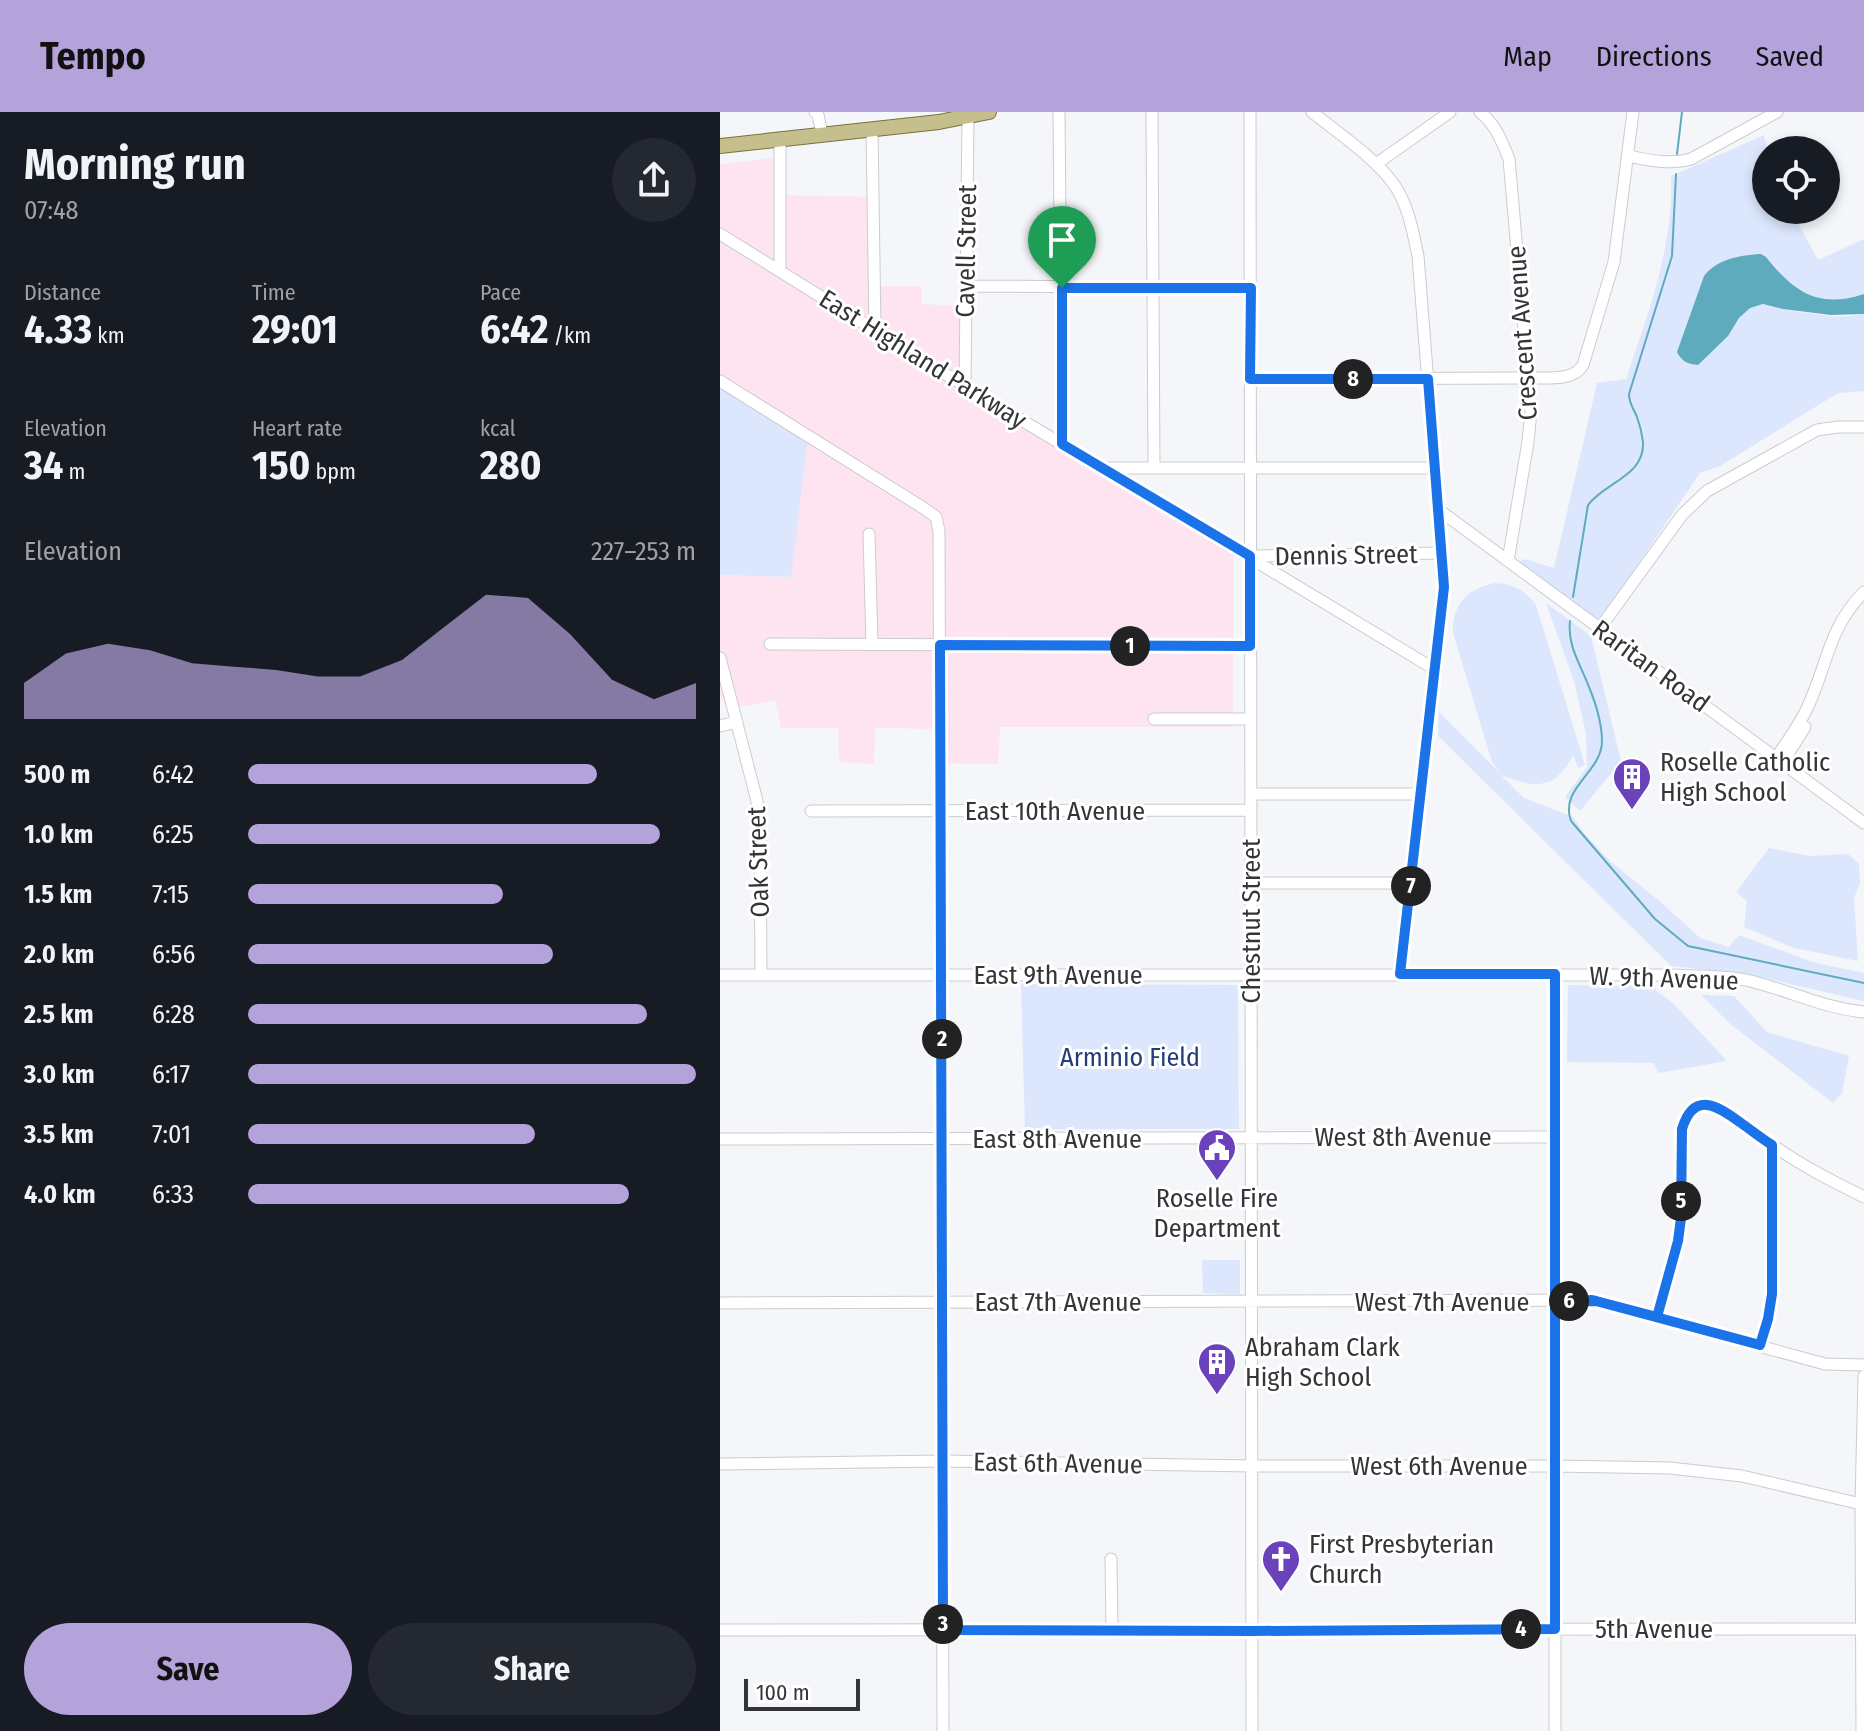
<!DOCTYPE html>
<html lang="en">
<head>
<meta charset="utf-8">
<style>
	:root { --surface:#171b24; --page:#242831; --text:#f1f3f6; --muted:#9ea1a6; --accent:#b4a3db }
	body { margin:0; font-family:"Fira Sans Condensed",sans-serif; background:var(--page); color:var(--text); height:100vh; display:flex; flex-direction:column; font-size:30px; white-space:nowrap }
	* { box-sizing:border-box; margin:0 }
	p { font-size:26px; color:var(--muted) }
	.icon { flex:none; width:44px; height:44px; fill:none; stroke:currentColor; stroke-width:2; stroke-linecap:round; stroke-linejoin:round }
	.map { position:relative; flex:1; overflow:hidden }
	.drawer { display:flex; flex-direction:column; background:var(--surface); width:720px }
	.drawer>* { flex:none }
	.buttons { position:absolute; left:1032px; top:24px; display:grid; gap:16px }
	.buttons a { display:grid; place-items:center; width:88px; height:88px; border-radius:50%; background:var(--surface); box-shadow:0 4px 12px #0003; font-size:40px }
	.scale { position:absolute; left:24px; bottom:20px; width:116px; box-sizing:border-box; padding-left:8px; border:4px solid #343537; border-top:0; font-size:22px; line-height:28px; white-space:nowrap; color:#343537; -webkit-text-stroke:6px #fff; paint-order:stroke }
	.pin { position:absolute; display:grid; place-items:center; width:68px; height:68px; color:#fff; margin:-82px -34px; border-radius:50% 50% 50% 0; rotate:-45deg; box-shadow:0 0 8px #0007 }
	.pin .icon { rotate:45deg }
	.km { position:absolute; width:40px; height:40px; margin:-20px; border-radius:50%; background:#222; color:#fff; font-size:22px; line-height:40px; text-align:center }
	.round { display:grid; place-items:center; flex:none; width:84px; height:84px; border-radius:42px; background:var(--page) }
	.headline { display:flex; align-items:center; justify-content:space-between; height:136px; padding:0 24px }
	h1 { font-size:44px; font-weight:700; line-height:60px }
	.figures { display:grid; grid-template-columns:repeat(3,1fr); gap:12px; height:136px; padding:8px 24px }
	.figures div { display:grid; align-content:center }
	.figures b { font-size:40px; font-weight:700 }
	.figures small { font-size:22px; font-weight:400 }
	.figures p { font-size:22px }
	.chart { height:224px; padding:16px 24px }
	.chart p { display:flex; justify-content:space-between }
	.chart svg { width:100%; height:144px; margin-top:8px; fill:var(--accent); opacity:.7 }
	.cta { display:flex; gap:16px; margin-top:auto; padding:16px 24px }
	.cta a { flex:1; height:92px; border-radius:48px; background:var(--accent); color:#111; font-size:32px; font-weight:700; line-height:92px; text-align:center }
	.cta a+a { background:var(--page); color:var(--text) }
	ul { padding:0 24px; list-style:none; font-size:26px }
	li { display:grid; grid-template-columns:128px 96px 1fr; align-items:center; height:60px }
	li i { height:20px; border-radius:10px; background:var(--accent) }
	header { display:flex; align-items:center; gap:48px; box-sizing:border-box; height:112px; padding:0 40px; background:var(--accent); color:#111 }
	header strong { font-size:38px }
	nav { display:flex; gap:44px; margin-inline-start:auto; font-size:28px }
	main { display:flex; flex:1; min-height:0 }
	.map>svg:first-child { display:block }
	.industrial { fill:#fde4f0 }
	.green { fill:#dce7fe }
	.water { fill:#5eabbd }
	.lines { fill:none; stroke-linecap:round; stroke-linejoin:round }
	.stream { stroke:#5eabbd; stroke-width:2 }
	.minor-casing { stroke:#caccd0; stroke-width:13 }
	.major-casing { stroke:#78733d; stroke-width:16 }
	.minor { stroke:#fff; stroke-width:11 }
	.major { stroke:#c4bf8c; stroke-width:14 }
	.route-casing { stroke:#fff; stroke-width:16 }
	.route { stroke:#1a73e8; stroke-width:10 }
	.labels { text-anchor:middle; stroke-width:6; stroke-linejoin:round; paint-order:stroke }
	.street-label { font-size:26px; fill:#343537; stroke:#fff }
	.poi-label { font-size:26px; fill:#343537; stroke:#fff; text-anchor:start }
	.park-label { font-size:26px; fill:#233d7b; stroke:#fff }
</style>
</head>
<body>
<header>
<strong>Tempo</strong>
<nav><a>Map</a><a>Directions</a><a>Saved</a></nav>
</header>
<main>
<section class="drawer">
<div class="headline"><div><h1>Morning run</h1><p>07:48</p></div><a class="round"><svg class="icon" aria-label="share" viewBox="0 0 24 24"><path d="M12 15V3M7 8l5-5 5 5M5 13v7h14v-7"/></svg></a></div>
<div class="figures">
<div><p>Distance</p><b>4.33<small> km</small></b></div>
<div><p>Time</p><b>29:01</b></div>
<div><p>Pace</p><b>6:42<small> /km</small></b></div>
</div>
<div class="figures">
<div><p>Elevation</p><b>34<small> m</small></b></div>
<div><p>Heart rate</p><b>150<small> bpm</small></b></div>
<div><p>kcal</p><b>280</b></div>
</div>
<div class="chart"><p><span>Elevation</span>227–253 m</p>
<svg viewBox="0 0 160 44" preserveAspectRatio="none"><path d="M0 44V33L10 24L20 21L30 23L40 27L50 28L60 29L70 31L80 31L90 26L100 16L110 6L120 7L130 18L140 32L150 38L160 33V44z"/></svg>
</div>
<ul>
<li><b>500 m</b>6:42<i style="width:78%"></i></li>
<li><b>1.0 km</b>6:25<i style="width:92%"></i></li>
<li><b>1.5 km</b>7:15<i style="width:57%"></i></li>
<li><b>2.0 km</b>6:56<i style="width:68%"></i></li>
<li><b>2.5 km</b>6:28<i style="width:89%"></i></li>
<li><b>3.0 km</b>6:17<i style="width:100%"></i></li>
<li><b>3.5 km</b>7:01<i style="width:64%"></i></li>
<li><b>4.0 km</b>6:33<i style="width:85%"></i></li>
</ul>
<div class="cta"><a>Save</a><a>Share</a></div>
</section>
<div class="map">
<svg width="1144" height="1619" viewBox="0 0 1144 1619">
	<rect width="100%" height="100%" fill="#f4f6fa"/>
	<path class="industrial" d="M62,45V83L151,85L152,174H201L202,192L243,194L242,271L513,437V615H280L278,652L219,651V617L155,616L154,652L119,650L118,616H61L55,588L11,597L0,583V463L71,465L0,271V52Z"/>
	<path class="green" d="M1044,23L1047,38L1046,98H1071L1098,148L1144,127V182C1098,197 1074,180 1046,145L1008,224C1014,214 1020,201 1032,195C1044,189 1056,196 1068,198C1092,201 1120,208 1144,202V279L1118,281L1000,354L980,361L879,510L799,450L805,447L834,456L877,271L906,267C928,201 954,135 951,64Z
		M0,271L88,326L71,465L0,463Z
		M775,471C794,472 806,479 816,493L865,653L858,656L853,643C834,681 812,675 781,663L804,686L853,705L864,721L891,750L942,791L980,826L1009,835L1019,823L1096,851L1144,861V889L1026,862L951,854L718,624L719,600L780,661L772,650L733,521C732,491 748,477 775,471Z
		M826,491L871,524L901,649L860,699L845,685L867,655L866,622L854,569Z
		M1049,736L1090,744L1128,742L1139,752L1140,771L1134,786L1138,849L1074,836L1024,815L1027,789L1016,780Z
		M301,872L518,873L519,1017H305Z
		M848,873L935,874L936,879L953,891L1007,949L938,961L934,951L847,950Z
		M981,883L1014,884L1047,920L1129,944L1122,981L1113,991L1009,911Z
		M482,1148H520V1182L483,1181Z"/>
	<path class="water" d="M1041,142L1046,145C1074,180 1098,197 1144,182V202L1111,203L1063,197L1043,192L1030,196L1019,206L1008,224L978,253C968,252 962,250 957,240L984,164C997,147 1021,143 1041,142Z"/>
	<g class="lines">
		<path class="stream" d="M957,42L962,0
			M853,485L868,393C885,370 925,364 923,330C922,322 920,313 917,305C914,297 909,292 909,282L952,144L956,62
			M850,509C847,534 861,553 869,575C876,592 882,613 882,630C881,661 839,676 851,709L935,807L968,834L1144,871"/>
		<defs>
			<path id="minor" d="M95,0L98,3L102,22
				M339,0L342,332
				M432,0L434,356
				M530,0L532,1619
				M592,0C618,21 657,47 675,74C689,95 693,121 698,144L724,475L720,517L680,862
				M760,0C775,12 782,29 789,47L811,299L808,330L788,449
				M152,17L155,218
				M60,27V159
				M908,44C929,48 950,53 971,47L1057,0
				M656,52L730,0
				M0,122L222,260L716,558
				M246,174L531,176
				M530,267L808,266C826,265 853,270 863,253L894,150L913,0
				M0,269L205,397L216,405L219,419L223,1619
				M245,274L248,4
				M381,356H715
				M719,398L1144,711
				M149,422L152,532
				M531,444L722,441
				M880,516L962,403L987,379L1097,318L1118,315H1144
				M50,532L530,534
				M0,546L37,689L40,711L41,863
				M434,607H530
				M0,614L17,610
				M1059,648L1060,640C1071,624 1082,609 1089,592C1108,550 1109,515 1144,480
				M1059,648L1066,645L1085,615
				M532,682H701
				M91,699L531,698
				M532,771H691
				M0,863H953C982,865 1013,863 1041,872C1078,882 1105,896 1144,900
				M0,1027L835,1025
				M0,1191L871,1188L1105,1252L1144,1253
				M937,1205L958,1129L961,1106L962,1017C967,1003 976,990 993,993C1008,997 1036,1023 1051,1032C1080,1053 1112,1069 1144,1085
				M1040,1233L1048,1207L1052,1182V1033
				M0,1352L222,1349L533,1354H835L950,1356L1022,1364L1141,1392
				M391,1447L392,1518
				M0,1518L1144,1517
				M835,1619V862
				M1142,1619L1141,1392L1144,1264"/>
			<path id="major" d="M0,34L219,10L269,0"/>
		</defs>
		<use href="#minor" class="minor-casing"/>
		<use href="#major" class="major-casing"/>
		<use href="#minor" class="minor"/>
		<use href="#major" class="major"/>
	</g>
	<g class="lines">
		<defs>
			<path id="route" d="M342,176V332L530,444V534L220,533L223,1518L533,1519L835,1517V1190L876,1189L937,1205L958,1129L961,1106L962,1017C974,978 998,994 1021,1011C1031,1018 1041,1026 1052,1033V1182L1048,1207L1040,1233L876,1189L871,1188L835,1190V862H680L724,475L708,267H530L531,176H342"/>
		</defs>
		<use href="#route" class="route-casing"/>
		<use href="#route" class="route"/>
	</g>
	<defs>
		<symbol id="building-pin" viewBox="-11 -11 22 30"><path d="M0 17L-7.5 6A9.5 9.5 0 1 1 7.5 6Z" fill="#6a42bb" stroke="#fff"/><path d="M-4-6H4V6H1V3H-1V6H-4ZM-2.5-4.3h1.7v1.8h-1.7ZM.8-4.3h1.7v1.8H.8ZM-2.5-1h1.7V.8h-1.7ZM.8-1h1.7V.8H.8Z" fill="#fff"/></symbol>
		<symbol id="civic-pin" viewBox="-11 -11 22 30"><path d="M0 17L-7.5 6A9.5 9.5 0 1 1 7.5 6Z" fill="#6a42bb" stroke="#fff"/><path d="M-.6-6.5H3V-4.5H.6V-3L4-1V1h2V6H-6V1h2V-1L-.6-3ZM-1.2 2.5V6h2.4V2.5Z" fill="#fff"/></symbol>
		<symbol id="church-pin" viewBox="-11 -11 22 30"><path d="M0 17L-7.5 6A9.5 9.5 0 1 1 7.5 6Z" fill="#6a42bb" stroke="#fff"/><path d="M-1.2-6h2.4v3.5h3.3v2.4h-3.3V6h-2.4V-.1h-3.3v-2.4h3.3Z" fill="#fff"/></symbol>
	</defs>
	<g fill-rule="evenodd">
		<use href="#building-pin" x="890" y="643" width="44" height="60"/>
		<use href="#civic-pin" x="475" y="1014" width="44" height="60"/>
		<use href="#building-pin" x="475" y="1228" width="44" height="60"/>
		<use href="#church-pin" x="539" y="1425" width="44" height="60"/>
	</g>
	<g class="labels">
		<g class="street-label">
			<text transform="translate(246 139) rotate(-89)" y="9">Cavell Street</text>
			<text transform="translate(802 221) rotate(-94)" y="9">Crescent Avenue</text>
			<text transform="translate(203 247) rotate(32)" y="9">East Highland Parkway</text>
			<text transform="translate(626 443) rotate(-1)" y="9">Dennis Street</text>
			<text transform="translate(931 554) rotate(36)" y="9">Raritan Road</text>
			<text x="335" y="708">East 10th Avenue</text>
			<text transform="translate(38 750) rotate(-92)" y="9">Oak Street</text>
			<text transform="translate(531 809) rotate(-90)" y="9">Chestnut Street</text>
			<text x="338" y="872">East 9th Avenue</text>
			<text transform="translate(944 866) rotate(2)" y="9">W. 9th Avenue</text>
			<text x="683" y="1034">West 8th Avenue</text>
			<text x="337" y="1036">East 8th Avenue</text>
			<text x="338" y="1199">East 7th Avenue</text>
			<text x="722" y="1199">West 7th Avenue</text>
			<text transform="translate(338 1351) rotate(1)" y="9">East 6th Avenue</text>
			<text x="719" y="1363">West 6th Avenue</text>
			<text x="934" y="1526">5th Avenue</text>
		</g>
		<g class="poi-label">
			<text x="940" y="659">Roselle Catholic<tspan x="940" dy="30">High School</tspan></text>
			<text x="497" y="1095" text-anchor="middle">Roselle Fire<tspan x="497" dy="30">Department</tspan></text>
			<text x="525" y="1244">Abraham Clark<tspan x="525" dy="30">High School</tspan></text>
			<text x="589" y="1441">First Presbyterian<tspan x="589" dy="30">Church</tspan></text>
		</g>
		<g class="park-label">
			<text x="410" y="954">Arminio Field</text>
		</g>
	</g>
</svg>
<div class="buttons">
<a><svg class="icon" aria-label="locate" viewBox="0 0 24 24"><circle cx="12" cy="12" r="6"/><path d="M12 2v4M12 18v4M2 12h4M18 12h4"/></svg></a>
</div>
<div class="scale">100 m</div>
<div class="pin" style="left:342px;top:176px;background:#1e9e55"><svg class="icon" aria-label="arrive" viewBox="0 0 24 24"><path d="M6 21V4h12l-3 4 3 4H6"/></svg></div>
<b class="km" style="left:410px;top:534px">1</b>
<b class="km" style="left:222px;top:927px">2</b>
<b class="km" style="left:223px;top:1512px">3</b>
<b class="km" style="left:801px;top:1517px">4</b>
<b class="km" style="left:961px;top:1089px">5</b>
<b class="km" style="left:849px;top:1189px">6</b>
<b class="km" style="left:691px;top:774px">7</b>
<b class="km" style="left:633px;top:267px">8</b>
</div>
</main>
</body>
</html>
